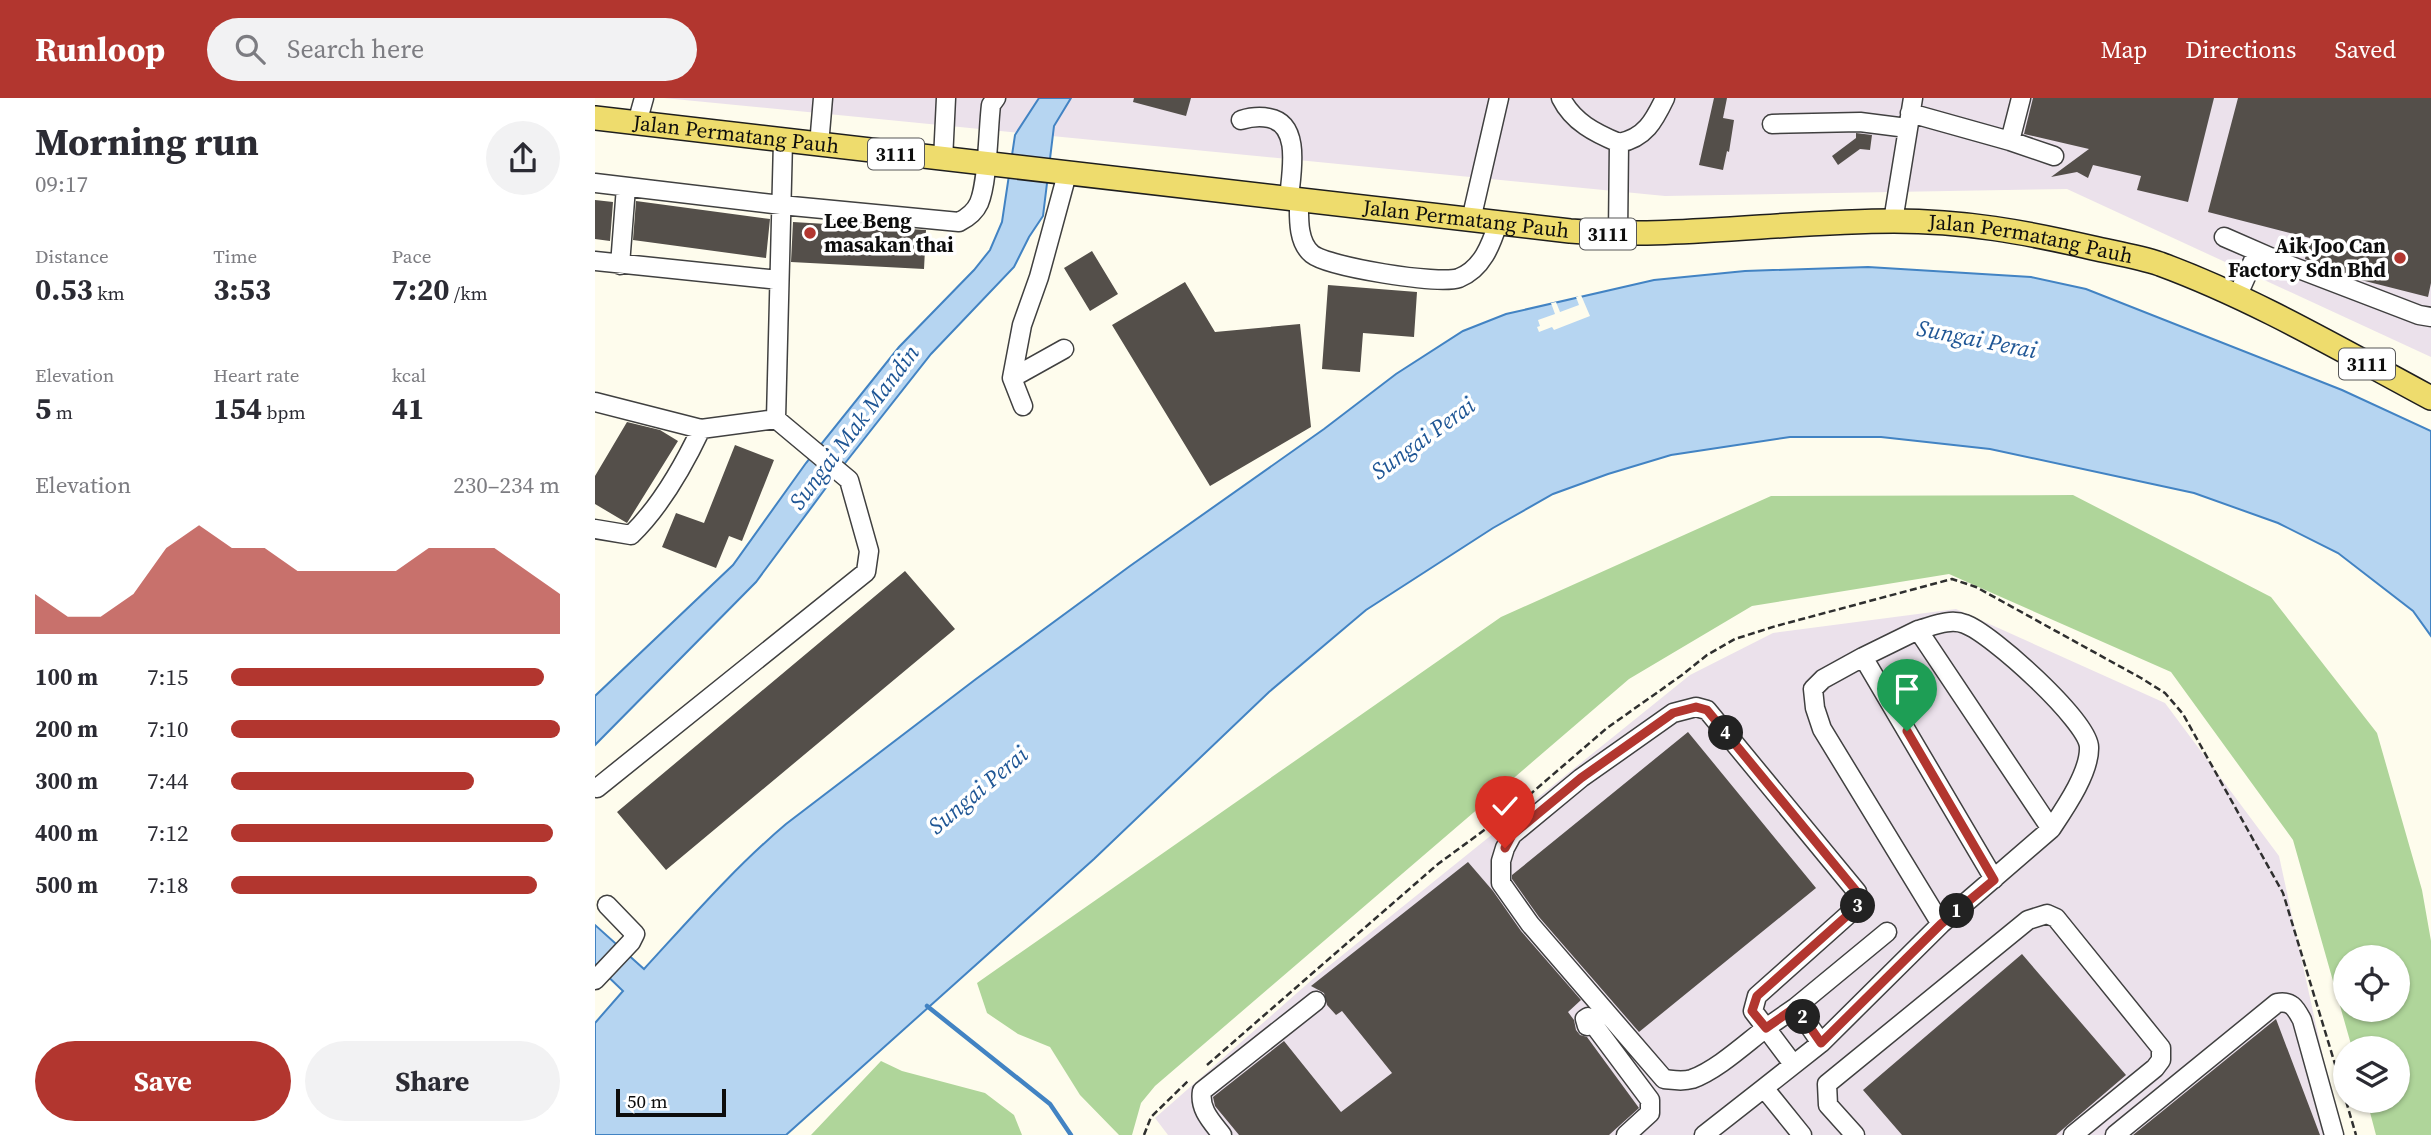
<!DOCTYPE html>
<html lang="en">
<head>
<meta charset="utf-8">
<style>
	:root { --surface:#fff; --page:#f2f2f3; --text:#2b2b33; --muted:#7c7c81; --accent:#b2362f }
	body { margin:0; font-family:"Source Serif 4",serif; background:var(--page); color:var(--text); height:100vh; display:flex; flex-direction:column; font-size:26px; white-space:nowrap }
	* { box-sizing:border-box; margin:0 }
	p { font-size:23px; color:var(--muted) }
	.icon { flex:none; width:38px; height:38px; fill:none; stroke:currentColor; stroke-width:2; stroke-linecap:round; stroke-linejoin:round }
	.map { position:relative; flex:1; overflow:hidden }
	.drawer { display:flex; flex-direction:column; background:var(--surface); width:595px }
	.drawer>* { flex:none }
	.buttons { position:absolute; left:1738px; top:847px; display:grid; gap:14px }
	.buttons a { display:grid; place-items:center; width:77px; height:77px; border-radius:50%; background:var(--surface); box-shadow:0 2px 5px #0004; font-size:35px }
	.scale { position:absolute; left:21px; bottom:18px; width:110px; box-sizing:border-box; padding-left:7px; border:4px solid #0d0d0d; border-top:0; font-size:19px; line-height:24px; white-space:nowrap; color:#0d0d0d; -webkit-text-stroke:5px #fff; paint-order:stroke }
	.pin { position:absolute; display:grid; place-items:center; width:60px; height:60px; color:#fff; margin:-72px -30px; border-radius:50% 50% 50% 0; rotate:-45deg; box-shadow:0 0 7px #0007 }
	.pin .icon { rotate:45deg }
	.km { position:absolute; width:35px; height:35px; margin:-18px; border-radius:50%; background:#222; color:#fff; font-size:19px; line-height:35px; text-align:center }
	.round { display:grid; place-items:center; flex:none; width:74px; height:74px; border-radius:37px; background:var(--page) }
	.head { display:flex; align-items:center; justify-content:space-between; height:119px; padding:0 35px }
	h1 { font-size:38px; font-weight:700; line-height:52px }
	.stats { display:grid; grid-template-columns:repeat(3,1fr); gap:10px; height:119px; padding:7px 35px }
	.stats div { display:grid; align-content:center }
	.stats b { font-size:30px; font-weight:700 }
	.stats small { font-size:19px; font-weight:400 }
	.stats p { font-size:19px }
	.chart { height:196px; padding:14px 35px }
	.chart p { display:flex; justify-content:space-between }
	.chart svg { width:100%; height:126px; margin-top:7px; fill:var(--accent); opacity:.7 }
	.primary-button { display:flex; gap:14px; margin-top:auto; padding:14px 35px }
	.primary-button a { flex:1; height:80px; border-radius:42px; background:var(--accent); color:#fff; font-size:28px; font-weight:700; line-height:80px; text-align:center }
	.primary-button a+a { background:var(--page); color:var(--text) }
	ul { padding:0 35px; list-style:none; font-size:23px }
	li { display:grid; grid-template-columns:112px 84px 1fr; align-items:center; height:52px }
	li i { height:18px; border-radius:9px; background:var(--accent) }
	header { display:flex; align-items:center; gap:42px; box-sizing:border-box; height:98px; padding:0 35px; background:var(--accent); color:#fff }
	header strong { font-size:33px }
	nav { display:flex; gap:38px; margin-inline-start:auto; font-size:24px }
	.search { width:490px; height:63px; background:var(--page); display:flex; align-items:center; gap:18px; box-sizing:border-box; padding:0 24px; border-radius:38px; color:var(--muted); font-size:26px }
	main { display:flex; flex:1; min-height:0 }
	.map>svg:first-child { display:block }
	.industrial { fill:#ebe1eb }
	.forest { fill:#afd59a; fill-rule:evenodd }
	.water { fill:#b6d5f1; stroke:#4283c3; stroke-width:2 }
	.pier { fill:#fefced }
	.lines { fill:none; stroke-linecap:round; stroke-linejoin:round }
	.stream { stroke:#4283c3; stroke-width:4.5 }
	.building { fill:#544f4a }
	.minor-casing { stroke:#404040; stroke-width:21 }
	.major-casing { stroke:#1e1e1e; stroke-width:26 }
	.path { stroke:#2f2f2f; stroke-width:2.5; stroke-dasharray:7 3.5; stroke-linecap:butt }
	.minor { stroke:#fff; stroke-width:18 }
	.major { stroke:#eedc6d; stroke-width:23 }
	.route-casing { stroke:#fff; stroke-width:14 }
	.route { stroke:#b2362f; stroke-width:9 }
	.poi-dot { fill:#b2362f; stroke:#fff; stroke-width:2.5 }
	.labels { text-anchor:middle; stroke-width:7; stroke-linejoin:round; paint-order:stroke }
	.shield { fill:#fff; stroke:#565656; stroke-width:2 }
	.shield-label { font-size:19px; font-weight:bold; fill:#0d0d0d }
	.street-label { font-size:21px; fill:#0d0d0d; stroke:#fff }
	.poi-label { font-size:21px; font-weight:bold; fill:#0d0d0d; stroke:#fff; text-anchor:start }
	.water-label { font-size:23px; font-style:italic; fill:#1f5695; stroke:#fff }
</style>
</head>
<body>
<header>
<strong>Runloop</strong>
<div class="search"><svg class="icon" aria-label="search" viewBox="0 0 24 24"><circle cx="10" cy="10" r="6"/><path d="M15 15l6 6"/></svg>Search here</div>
<nav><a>Map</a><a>Directions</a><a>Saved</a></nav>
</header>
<main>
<section class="drawer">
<div class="head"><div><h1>Morning run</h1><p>09:17</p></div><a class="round"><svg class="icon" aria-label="share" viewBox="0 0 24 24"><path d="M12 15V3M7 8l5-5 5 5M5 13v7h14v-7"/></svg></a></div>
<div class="stats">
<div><p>Distance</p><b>0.53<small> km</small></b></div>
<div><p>Time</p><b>3:53</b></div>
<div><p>Pace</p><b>7:20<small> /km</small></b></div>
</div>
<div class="stats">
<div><p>Elevation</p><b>5<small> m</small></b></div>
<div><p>Heart rate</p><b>154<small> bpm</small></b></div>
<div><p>kcal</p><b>41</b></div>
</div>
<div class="chart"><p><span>Elevation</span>230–234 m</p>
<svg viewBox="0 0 160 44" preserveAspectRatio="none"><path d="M0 44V30L10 38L20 38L30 30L40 14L50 6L60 14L70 14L80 22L90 22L100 22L110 22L120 14L130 14L140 14L150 22L160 30V44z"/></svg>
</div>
<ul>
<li><b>100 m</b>7:15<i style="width:95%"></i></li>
<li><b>200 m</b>7:10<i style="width:100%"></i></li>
<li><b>300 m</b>7:44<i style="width:74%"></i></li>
<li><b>400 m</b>7:12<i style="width:98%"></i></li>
<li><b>500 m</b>7:18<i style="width:93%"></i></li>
</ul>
<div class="primary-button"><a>Save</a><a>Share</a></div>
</section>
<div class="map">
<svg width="1836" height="1037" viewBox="0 0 1836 1037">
	<rect width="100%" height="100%" fill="#fefced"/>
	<path class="industrial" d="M69,0H1836V259L1472,91L1070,98Z
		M1361,511L1570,605L1684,758L1745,1037H573L560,1020L719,880L1095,577L1178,535Z"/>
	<path class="forest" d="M1478,397L1676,499L1782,635L1827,792L1836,843V1037H1781L1772,1003H1802V950H1757L1698,742L1576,574L1354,476L1157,508L1034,581L560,988L546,1005L537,1037H524L485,997L455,949L423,936L392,915L382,885L906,519L1176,398ZM1750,859H1802V912H1750Z
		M286,963L307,973L390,995L419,1017L427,1037H216Z"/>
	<path class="water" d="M444,0H476L459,28L448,118L434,139L419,169L336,256L236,383L161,484L0,647V598L138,467L211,365L304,249L379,172L395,152L407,124L420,37Z
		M1273,169L1436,179L1491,191L1747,292L1836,333V538L1818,513L1743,455L1683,425L1599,395L1395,351L1286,339H1195L1076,357L1013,376L958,396L898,430L771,512L674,594L499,761L191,1037H0V925L28,893L0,866V827L49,871C95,821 139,770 191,726L381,581L535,468L729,331L801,276L868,233L911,216L1059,182L1150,173Z"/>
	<path class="pier" d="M986,197L995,218L959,232L957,229L944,234L942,229L945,228L943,222L960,216L956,205L961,204L965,214L984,207L981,199Z"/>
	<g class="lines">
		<path class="stream" d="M332,908L455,1006L476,1037"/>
	</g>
	<path class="building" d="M539,0H596L591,18L538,4Z
		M1119,0H1132L1128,20L1139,22L1134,54L1132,53L1128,72L1104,67Z
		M1438,0H1619L1593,104L1542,92L1546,78L1498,67L1493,80L1482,74L1456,79L1494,51L1429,36Z
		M1643,0H1836V185L1833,199L1762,181L1710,161L1715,140L1613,114Z
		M1261,35L1277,37L1275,52L1265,51L1243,67L1237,58L1261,40Z
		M0,102L18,104L15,143L0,141Z
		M41,103L175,121L171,160L38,142Z
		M198,124L331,132L329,171L196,164Z
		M497,153L523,196L495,213L469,170Z
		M590,184L620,234L705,226L716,329L615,388L517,227Z
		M733,187L822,194L819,239L768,235L765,274L727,271Z
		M32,324L65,332L83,343L32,425L0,406V378Z
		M140,347L179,362L147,443L134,438L121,470L67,449L81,415L109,425Z
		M310,473L360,531L71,772L22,714Z
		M1093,634L1221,790L1044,934L944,819L917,781V777Z
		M873,764L898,793L926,833L986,902L973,914L979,922L981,932L985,937L992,939L1044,1010L1014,1037H644L620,1008L618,999L689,943L746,1014L797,975L747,913L741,917L732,907L729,895L716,888Z
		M1427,856L1531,977L1461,1037H1307L1268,992Z
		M1681,921L1725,1037H1538Z"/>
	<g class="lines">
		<defs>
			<path id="minor" d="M966,0C978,24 1000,35 1024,45L1023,137
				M1315,15L1415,43L1459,58
				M646,22C656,19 664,18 674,20C707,26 696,76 694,100
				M42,25L49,0
				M1177,26L1265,24L1312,30
				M1415,43L1426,0
				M1024,45C1050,40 1059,23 1070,0
				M224,47L228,0
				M348,62L351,0
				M0,85L186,107L364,124C372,120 380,114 384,105C393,84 393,31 396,7L401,0
				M704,101C704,118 702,144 717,156C733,169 844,187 864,180C887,171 896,147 903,125
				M876,122L904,0
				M1298,123L1318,0
				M1629,139L1691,166L1824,217L1836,219
				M0,163L184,182
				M25,167L31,89
				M1642,199L1662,154
				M417,280L469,251
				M0,304L106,331L181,321
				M428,308L417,280L427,227L444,179L472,76
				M0,431L36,437C66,408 88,369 106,331
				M1268,559L1323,532L1456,731
				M2,690L271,474L274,453L254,382L181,321L188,43
				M1346,826L1227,631L1220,610L1218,591L1228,581L1268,559L1399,781
				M0,882L36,844L40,836L12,807
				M1201,909L1226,945
				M992,928L990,921L993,919L1055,1002V1015L1031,1037
				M1198,966L1171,930C1150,946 1122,972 1097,981C1087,984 1079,982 1069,981L935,826L906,785V763L910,750L917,737L986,680L1078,615L1101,609L1112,612L1262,794L1264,807L1162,898L1158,913L1171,930L1201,909L1292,834
				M1169,990L1226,945L1346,826L1456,731C1470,710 1495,674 1494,649C1493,623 1396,535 1370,526C1355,520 1338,528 1323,532
				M627,1037C616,1023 604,1011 607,993L721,903
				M1109,1037L1169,990L1207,1037
				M1260,1037L1233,1007L1232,986L1433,822L1452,816L1461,820L1566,950V962L1560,970L1478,1037
				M1520,1037L1682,905C1697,902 1701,911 1707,922L1739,1037"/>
			<g id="major">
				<path id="s1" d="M0,20L975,133C1083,141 1190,123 1299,123C1369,123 1430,134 1498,150C1520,155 1544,159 1565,166C1660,201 1748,253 1836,300"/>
			</g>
		</defs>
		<use href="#minor" class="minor-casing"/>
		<use href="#major" class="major-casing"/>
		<path class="path" d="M612,967L843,766L918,711L1012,630L1087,577L1112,557L1140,541L1181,528L1357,481L1381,489L1546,580L1570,595L1588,616L1688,795L1750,999
			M1751,1003L1761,1037
			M549,1037L556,1019L594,982"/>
		<use href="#minor" class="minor"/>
		<use href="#major" class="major"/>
	</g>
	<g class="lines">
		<defs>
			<path id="route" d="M910,750L917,737L986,680L1078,615L1101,609L1112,612L1262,794L1264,807L1162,898L1157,913L1171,930L1201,909L1226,945L1346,826L1399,782L1312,633"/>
		</defs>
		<use href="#route" class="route-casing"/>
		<use href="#route" class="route"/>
	</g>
	<g class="poi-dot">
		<circle cx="215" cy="135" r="7"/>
		<circle cx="1805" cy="160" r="7"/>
	</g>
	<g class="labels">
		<g class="shield">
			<rect x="273" y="40.5" width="56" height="31" rx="5"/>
			<rect x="985" y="120.5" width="56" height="31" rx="5"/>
			<rect x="1744" y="250.5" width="56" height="31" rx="5"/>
		</g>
		<g class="shield-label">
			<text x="301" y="63">3111</text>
			<text x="1013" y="143">3111</text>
			<text x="1772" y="273">3111</text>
		</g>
		<g class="street-label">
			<text dy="7" stroke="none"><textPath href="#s1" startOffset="142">Jalan Permatang Pauh</textPath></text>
			<text dy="7" stroke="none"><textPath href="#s1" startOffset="877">Jalan Permatang Pauh</textPath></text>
			<text dy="7" stroke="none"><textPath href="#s1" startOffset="1444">Jalan Permatang Pauh</textPath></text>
		</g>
		<g class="poi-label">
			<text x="229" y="130">Lee Beng<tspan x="229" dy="24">masakan thai</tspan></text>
			<text x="1791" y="155" text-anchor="end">Aik Joo Can<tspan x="1791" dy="24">Factory Sdn Bhd</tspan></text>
		</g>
		<g class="water-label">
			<text transform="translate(1382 241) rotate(11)" y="8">Sungai Perai</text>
			<text transform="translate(259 329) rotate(-53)" y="8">Sungai Mak Mandin</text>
			<text transform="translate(828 340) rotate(-36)" y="8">Sungai Perai</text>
			<text transform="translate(383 692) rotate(-40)" y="8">Sungai Perai</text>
		</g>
	</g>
</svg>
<div class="buttons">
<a><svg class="icon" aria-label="locate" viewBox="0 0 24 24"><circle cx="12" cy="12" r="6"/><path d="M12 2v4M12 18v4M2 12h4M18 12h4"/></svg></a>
<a><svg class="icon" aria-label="layers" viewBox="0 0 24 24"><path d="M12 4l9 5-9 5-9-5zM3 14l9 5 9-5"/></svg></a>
</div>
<div class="scale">50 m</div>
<div class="pin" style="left:1312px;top:633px;background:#1e9e55"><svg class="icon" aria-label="arrive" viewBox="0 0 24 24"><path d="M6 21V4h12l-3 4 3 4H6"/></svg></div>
<div class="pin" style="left:910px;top:750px;background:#d93025"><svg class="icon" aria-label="check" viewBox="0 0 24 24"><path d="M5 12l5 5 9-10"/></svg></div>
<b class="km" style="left:1362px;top:813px">1</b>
<b class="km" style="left:1208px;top:919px">2</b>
<b class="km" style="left:1263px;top:808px">3</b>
<b class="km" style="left:1131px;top:635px">4</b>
</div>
</main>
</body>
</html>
